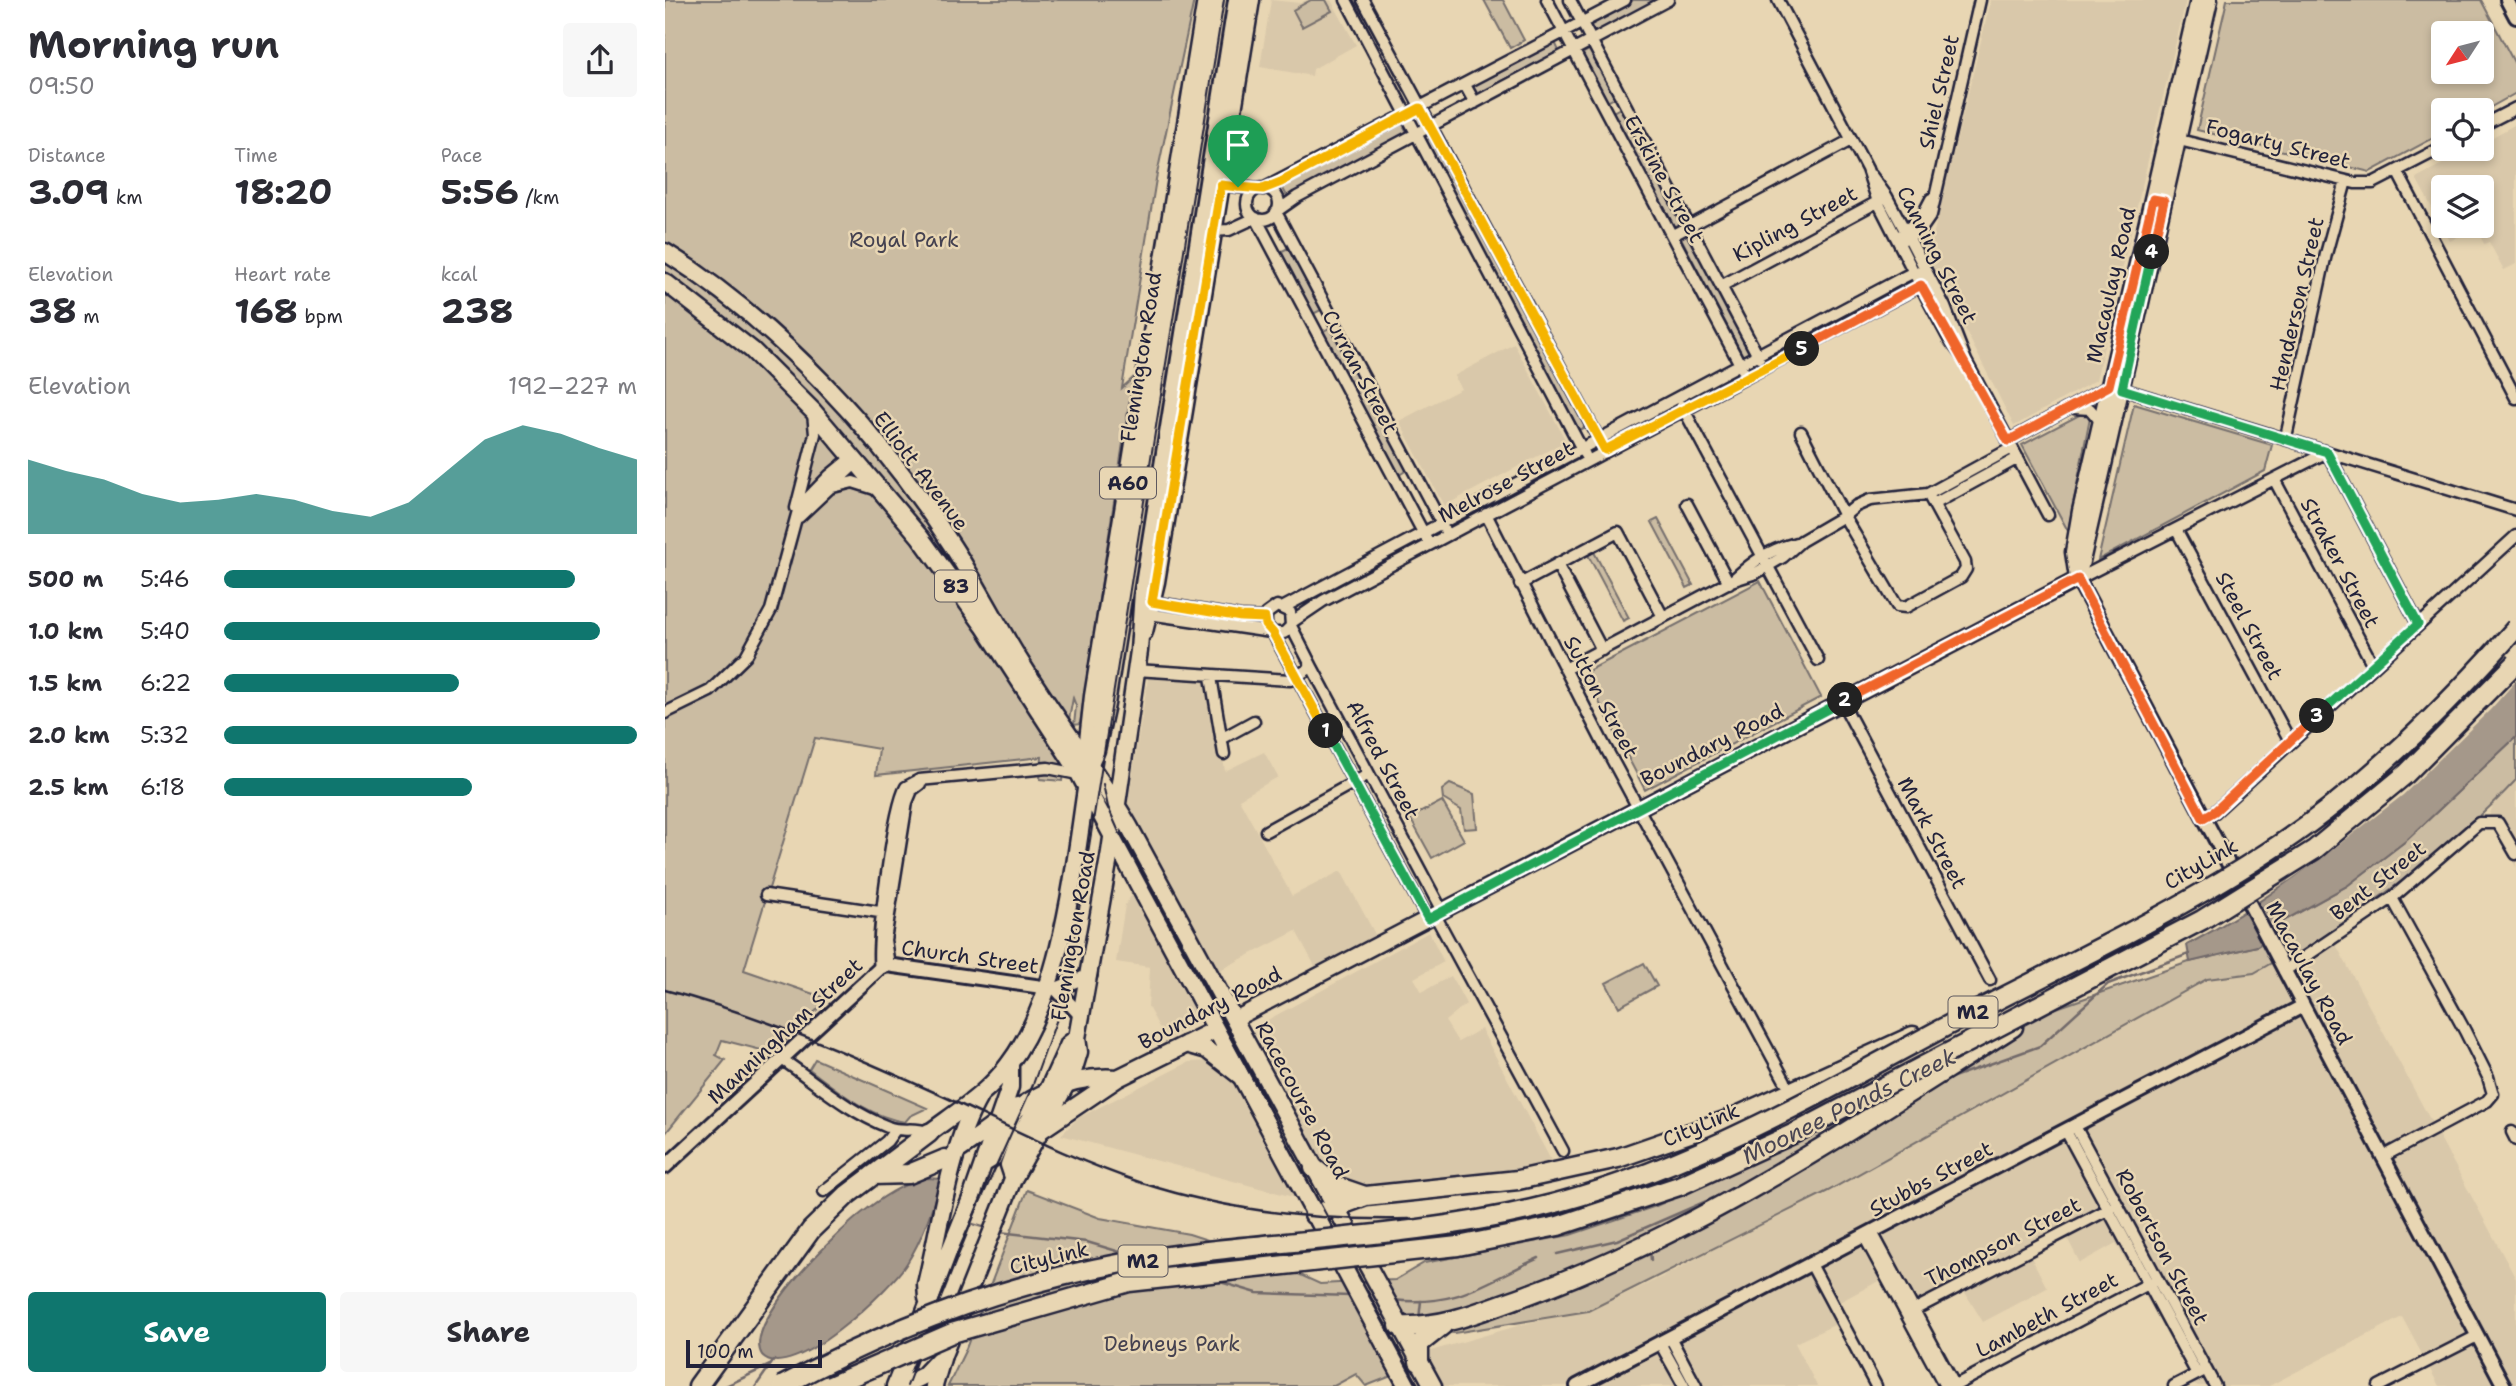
<!DOCTYPE html>
<html lang="en">
<head>
<meta charset="utf-8">
<style>
	:root { --surface:#fff; --page:#f7f7f7; --text:#2b2b33; --muted:#7c7c81; --accent:#0f766e }
	body { margin:0; font-family:"Shantell Sans",sans-serif; background:var(--page); color:var(--text); height:100vh; display:flex; flex-direction:column; font-size:26px; white-space:nowrap }
	* { box-sizing:border-box; margin:0 }
	p { font-size:23px; color:var(--muted) }
	.icon { flex:none; width:38px; height:38px; fill:none; stroke:currentColor; stroke-width:2; stroke-linecap:round; stroke-linejoin:round }
	.map { position:relative; flex:1; overflow:hidden }
	.panel { display:flex; flex-direction:column; background:var(--surface); width:665px }
	.panel>* { flex:none }
	.needle { width:46px; rotate:234deg }
	.fabs { position:absolute; left:1766px; top:21px; display:grid; gap:14px }
	.fabs a { display:grid; place-items:center; width:63px; height:63px; border-radius:7px; background:var(--surface); box-shadow:0 4px 10px #0003; font-size:35px }
	.scale { position:absolute; left:21px; bottom:18px; width:136px; box-sizing:border-box; padding-left:7px; border:4px solid #22223b; border-top:0; font-size:19px; line-height:24px; white-space:nowrap; color:#22223b; -webkit-text-stroke:5px #e8d6b3; paint-order:stroke }
	.pin { position:absolute; display:grid; place-items:center; width:60px; height:60px; color:#fff; margin:-72px -30px; border-radius:50% 50% 50% 0; rotate:-45deg; box-shadow:0 0 7px #0007 }
	.pin .icon { rotate:45deg }
	.km { position:absolute; width:35px; height:35px; margin:-18px; border-radius:50%; background:#222; color:#fff; font-size:19px; line-height:35px; text-align:center }
	.round { display:grid; place-items:center; flex:none; width:74px; height:74px; border-radius:7px; background:var(--page) }
	.head { display:flex; align-items:center; justify-content:space-between; height:119px; padding:0 28px }
	h1 { font-size:38px; font-weight:700; line-height:52px }
	.metrics { display:grid; grid-template-columns:repeat(3,1fr); gap:10px; height:119px; padding:7px 28px }
	.metrics div { display:grid; align-content:center }
	.metrics b { font-size:35px; font-weight:700 }
	.metrics small { font-size:19px; font-weight:400 }
	.metrics p { font-size:19px }
	.chart { height:196px; padding:14px 28px }
	.chart p { display:flex; justify-content:space-between }
	.chart svg { width:100%; height:126px; margin-top:7px; fill:var(--accent); opacity:.7 }
	.button { display:flex; gap:14px; margin-top:auto; padding:14px 28px }
	.button a { flex:1; height:80px; border-radius:7px; background:var(--accent); color:#fff; font-size:28px; font-weight:700; line-height:80px; text-align:center }
	.button a+a { background:var(--page); color:var(--text) }
	ul { padding:0 28px; list-style:none; font-size:23px }
	li { display:grid; grid-template-columns:112px 84px 1fr; align-items:center; height:52px }
	li i { height:18px; border-radius:9px; background:var(--accent) }
	main { display:flex; flex:1; min-height:0 }
	.map>svg:first-child { display:block }
	.built { fill:#d9c8aa; fill-rule:evenodd }
	.green { fill:#cbbca2; stroke:#766f6e; stroke-width:2; fill-rule:evenodd }
	.water { fill:#a5988a; stroke:#71696a; stroke-width:2 }
	.pier { fill:#e8d6b3 }
	.lines { fill:none; stroke-linecap:round; stroke-linejoin:round }
	.stream { stroke:#71696a; stroke-width:2.5 }
	.minor-casing { stroke:#22223b; stroke-width:15 }
	.tertiary-casing { stroke:#22223b; stroke-width:18 }
	.secondary-casing { stroke:#22223b; stroke-width:19 }
	.primary-casing { stroke:#22223b; stroke-width:21 }
	.trunk-casing { stroke:#22223b; stroke-width:21 }
	.motorway-casing { stroke:#22223b; stroke-width:23 }
	.minor { stroke:#e8d6b3; stroke-width:10 }
	.tertiary { stroke:#e8d6b3; stroke-width:12 }
	.secondary { stroke:#e8d6b3; stroke-width:14 }
	.primary { stroke:#e8d6b3; stroke-width:16 }
	.trunk { stroke:#e8d6b3; stroke-width:16 }
	.motorway { stroke:#e8d6b3; stroke-width:18 }
	.tram { stroke:#22223b; stroke-width:2 }
	.rail { stroke:#22223b; stroke-width:2.5 }
	.motorway-bridge-casing { stroke:#22223b; stroke-width:23; stroke-linecap:butt }
	.motorway-bridge { stroke:#e8d6b3; stroke-width:18 }
	.split-1-casing { stroke:#fff; stroke-width:14 }
	.split-2-casing { stroke:#fff; stroke-width:14 }
	.split-3-casing { stroke:#fff; stroke-width:14 }
	.split-4-casing { stroke:#fff; stroke-width:14 }
	.split-5-casing { stroke:#fff; stroke-width:14 }
	.split-6-casing { stroke:#fff; stroke-width:14 }
	.split-1 { stroke:#f5b400; stroke-width:9 }
	.split-2 { stroke:#22a559; stroke-width:9 }
	.split-3 { stroke:#f0652b; stroke-width:9 }
	.split-4 { stroke:#22a559; stroke-width:9 }
	.split-5 { stroke:#f0652b; stroke-width:9 }
	.split-6 { stroke:#f5b400; stroke-width:9 }
	.labels { text-anchor:middle; stroke-width:5; stroke-linejoin:round; paint-order:stroke }
	.shield { fill:#e8d6b3; stroke:#5d585f; stroke-width:2 }
	.shield-label { font-size:19px; font-weight:bold; fill:#22223b }
	.street-label { font-size:21px; fill:#22223b; stroke:#e8d6b3 }
	.park-label { font-size:21px; fill:#444150; stroke:#e8d6b3 }
	.water-label { font-size:23px; font-style:italic; fill:#494553; stroke:#e8d6b3 }
</style>
</head>
<body>
<main>
<section class="panel">
<div class="head"><div><h1>Morning run</h1><p>09:50</p></div><a class="round"><svg class="icon" aria-label="share" viewBox="0 0 24 24"><path d="M12 15V3M7 8l5-5 5 5M5 13v7h14v-7"/></svg></a></div>
<div class="metrics">
<div><p>Distance</p><b>3.09<small> km</small></b></div>
<div><p>Time</p><b>18:20</b></div>
<div><p>Pace</p><b>5:56<small> /km</small></b></div>
</div>
<div class="metrics">
<div><p>Elevation</p><b>38<small> m</small></b></div>
<div><p>Heart rate</p><b>168<small> bpm</small></b></div>
<div><p>kcal</p><b>238</b></div>
</div>
<div class="chart"><p><span>Elevation</span>192–227 m</p>
<svg viewBox="0 0 160 44" preserveAspectRatio="none"><path d="M0 44V18L10 22L20 25L30 30L40 33L50 32L60 30L70 32L80 36L90 38L100 33L110 22L120 11L130 6L140 9L150 14L160 18V44z"/></svg>
</div>
<ul>
<li><b>500 m</b>5:46<i style="width:85%"></i></li>
<li><b>1.0 km</b>5:40<i style="width:91%"></i></li>
<li><b>1.5 km</b>6:22<i style="width:57%"></i></li>
<li><b>2.0 km</b>5:32<i style="width:100%"></i></li>
<li><b>2.5 km</b>6:18<i style="width:60%"></i></li>
</ul>
<div class="button"><a>Save</a><a>Share</a></div>
</section>
<div class="map">
<svg width="1851" height="1386" viewBox="0 0 1851 1386">
	<rect width="100%" height="100%" fill="#e8d6b3"/>
	<filter id="ink" filterUnits="userSpaceOnUse"><feTurbulence type="fractalNoise" baseFrequency=".0143" numOctaves="2"/><feDisplacementMap in="SourceGraphic" scale="14" xChannelSelector="R" yChannelSelector="G"/><feConvolveMatrix kernelMatrix="1 2 1 2 8 2 1 2 1" color-interpolation-filters="sRGB"/></filter>
	<g filter="url(#ink)">
		<path class="built" d="M606,0L635,3L641,0H666L691,45L648,69L647,76L595,67Z
			M1326,0H1521L1431,380L1349,426L1263,256Z
			M1851,124V264L1839,270L1824,242L1819,244L1811,227L1785,241L1751,178L1805,149H1816L1817,143ZM1778,187H1816V226H1778Z
			M849,344L901,441L779,506L734,421L796,389L789,376Z
			M484,672L545,681L560,771L599,752L613,777L574,799L627,896L676,871L711,936L651,968L631,931L553,971L462,807Z
			M1851,777V867L1824,816L1828,805Z
			M466,896L470,898L534,1018L532,1022L501,1040L483,1007L485,967L451,962L460,905Z
			M1662,928L1851,1279V1386H1774L1737,1317L1604,1386H1530L1451,1243L1415,1263L1399,1232L1363,1251L1382,1288L1318,1322L1296,1286L1241,1314L1221,1277L1169,1305L1178,1321L1130,1343L1152,1386H777L759,1353L859,1324L904,1313L924,1311L1001,1275L1542,979L1589,973Z
			M764,932L779,962L749,978L757,992L786,976L801,1004L780,1021L793,1042L816,1029L888,1164L727,1185L702,1186L681,1181L659,1165L600,1053L588,1028Z
			M547,1061L565,1076L632,1198L396,1135L413,1118L524,1062Z"/>
		<path class="green" d="M0,0H529L491,179L457,388L468,378L415,724L409,725L411,706L408,698L403,725L391,753L399,763L397,781L375,779L377,757L211,775L214,749L150,738L79,970L163,999L108,1053L57,1040L51,1055L60,1060L0,1134Z
			M646,0H661L667,11L637,27L628,10Z
			M819,0H838L859,40L845,48Z
			M968,0H993L930,34L924,23Z
			M1562,0H1816L1851,66V93L1817,112L1778,110V133L1705,172L1532,130ZM1816,33V72H1778V33Z
			M890,42L894,51L812,95L807,86Z
			M926,49L951,97L942,102L917,54Z
			M957,107L1017,222L1008,227L948,112Z
			M737,123L743,134L622,196L617,187Z
			M768,137L842,277L833,281L760,141Z
			M1023,232L1086,352L1078,356L1015,236Z
			M623,248L656,310L648,314L615,252Z
			M848,286L922,426L914,430L840,291Z
			M666,327L742,470L734,475L657,332Z
			M1469,404L1607,445L1600,471L1433,560Z
			M1420,412H1426L1403,531L1357,445Z
			M993,519L1028,585L1022,588L987,522Z
			M929,552L964,618L958,621L923,555Z
			M1095,581L1156,697L980,790L919,673Z
			M1851,737V780C1787,849 1708,903 1631,956L1622,954L1589,973L1542,979L1163,1191L923,1311L789,1333L701,1324L729,1375L701,1386L691,1374L669,1386H283L300,1351L362,1190L435,1218L524,1234L598,1258L655,1284L730,1280L759,1263L905,1235L991,1206L1164,1128L1380,1012L1524,962L1592,946L1612,933L1613,924L1682,886L1742,840Z
			M785,784L809,794L812,828L799,829L796,810L778,799L777,790Z
			M777,801L799,840L767,858L745,818Z
			M979,963L992,986L954,1007L941,983Z
			M150,1059L262,1108L245,1116L240,1122C202,1116 174,1091 144,1069Z"/>
		<path class="water" d="M1851,678V737L1742,840L1682,886L1613,924L1612,933L1592,946L1525,962L1522,945C1649,878 1749,777 1851,678Z
			M263,1178L275,1179C268,1209 259,1236 242,1263C228,1286 126,1386 97,1355C76,1323 177,1227 202,1209C220,1195 240,1182 263,1178Z"/>
		<path class="pier" d="M1851,674V681L1825,710L1738,795L1662,854L1625,880L1592,900L1611,937L1597,947L1577,909L1565,916L1621,882L1716,804Z"/>
		<g class="lines">
			<path class="stream" d="M1280,1080L1375,1046L1443,984L1524,954
				M304,1223L321,1228
				M334,1232L422,1242L465,1255
				M985,1250L986,1260
				M892,1254L952,1240L1069,1189
				M498,1265L512,1269
				M552,1281L592,1293L686,1296
				M728,1300C795,1307 817,1283 874,1258
				M754,1319L756,1301
				M61,1386L105,1365
				M91,1386L109,1360"/>
			<defs>
				<path id="minor" d="M681,0L920,455
					M698,0L938,447
					M882,0L1078,370
					M905,0L1094,358
					M1113,0L1202,169L1213,202L1262,298L1284,339L1301,361
					M800,85L810,103
					M1816,126L1851,108
					M1514,140L1690,183H1708L1778,147
					M1732,171L1851,398
					M1206,175L1222,197L1244,238L1280,307L1301,361L1383,515
					M556,185L593,189
					M582 204a16 16 0 1 1 32 0a16 16 0 1 1-32 0Z
					M598,189L960,0
					M612,211L632,197L1003,0
					M611,212L780,530
					M591,218L761,538
					M548,231L564,230L590,218
					M1008,235L1186,140
					M1236,235L1256,218L1266,199
					M1239,239L1255,231L1266,215L1315,0
					M1056,286L1216,200
					M1457,389L1851,510
					M1017,406L1153,660
					M1409,408L1425,409L1436,422
					M1136,432L1179,516L1232,606L1241,607L1296,577L1301,569L1300,562L1263,494
					M1621,437L1661,254L1681,181
					M1343,441L1444,386
					M1609,479L1708,665
					M168,487L188,482L210,489
					M1022,504L1064,583
					M1269,504L1353,458
					M131,508L150,434L148,413
					M821,514L936,739L1120,1081
					M134,517L187,467L190,459
					M1511,529L1625,741
					M892,564L937,650
					M1069,579C1088,561 1106,549 1131,543
					M1413,579L1662,452L1753,624
					M855,584L953,532L998,617
					M487,602L575,617L600,618
					M619,607L1237,278L1249,272L1262,273
					M484,614L606,632
					M627,622L658,601L1256,285L1262,273
					M626,626L619,633H608L601,625V614L612,606L625,612L626,626L647,667L777,911
					M608,633L763,919
					M900,669L1066,581L1091,573L1118,557L1136,541L1179,516L1191,506L1205,500L1263,494L1347,448
					M471,670L625,680L647,667
					M546,677L559,754
					M1177,702L1325,980
					M0,713L45,691L81,656L106,610L134,507L165,475L182,461L190,459
					M556,739L589,721
					M1538,818L1550,812L1851,536
					M601,831L704,774
					M101,895L221,913
					M770,915L898,1151
					M224,965L220,940L242,802L247,790L255,784
					M215,968C210,945 229,806 241,787L254,780L383,768L413,774
					M1619,971L1727,898L1814,823H1833L1851,854
					M118,1060C153,1084 182,1111 223,1127C237,1133 250,1126 264,1133
					M1410,1126L1550,1386
					M1401,1131L1532,1374
					M1847,1132L1851,1140
					M1717,1157L1822,1101L1828,1094L1823,1077L1800,1031L1727,898
					M159,1191L222,1141L230,1130
					M1207,1232L1290,1386
					M1199,1236L1280,1386
					M1146,1264L1211,1386
					M1241,1314L1446,1208
					M1005,1337L1031,1386
					M995,1343L1019,1386
					M1289,1386L1487,1282
					M1509,1386L1538,1371
					M1714,1386L1812,1336"/>
				<path id="tertiary" d="M1842,0L1851,17
					M1413,579L1839,1386
					M391,989L417,1017
					M0,1167L215,968L222,965L391,989L425,975
					M912,1386L1638,1006"/>
				<path id="secondary" d="M1412,578L1408,552L1415,511L1533,0
					M1413,579L1545,0
					M570,1019L1413,579"/>
				<path id="primary" d="M479,632L491,582L586,0
					M426,761L423,741L428,696L541,0
					M521,1044L542,1050L574,1075
					M376,1130L453,1078L552,1029
					M291,1152C343,1118 385,1072 453,1078
					M318,1164L328,1158L352,1107
					M262,1298L261,1284C275,1227 285,1147 314,1097
					M230,1386L307,1196L345,1087V1063
					M269,1386L278,1355"/>
				<path id="trunk" d="M0,252C112,322 217,436 288,547C313,586 333,627 358,666C392,721 431,770 464,826L768,1386
					M0,282L87,350L148,411L255,537L319,626L410,766L742,1386
					M264,1133C292,1112 323,1093 344,1064C401,988 410,854 425,763L431,750L441,704L553,0
					M348,1177L344,1165L355,1135L383,1090L404,1044L412,1038
					M238,1386L258,1376L278,1355L348,1179L408,1072L414,1052L412,1038L445,852L474,651L478,591L572,0"/>
				<path id="motorway" d="M649,1168L671,1186L700,1196
					M208,1175L244,1174L280,1159
					M649,1215L701,1196L853,1180L953,1158L1068,1118L1248,1036
					M734,1326C780,1328 819,1310 862,1295C1037,1231 1191,1126 1348,1027
					M754,1362V1344L778,1325
					M33,1386L146,1230L182,1195L264,1133"/>
			</defs>
			<use href="#minor" class="minor-casing"/>
			<use href="#tertiary" class="tertiary-casing"/>
			<use href="#secondary" class="secondary-casing"/>
			<use href="#primary" class="primary-casing"/>
			<use href="#trunk" class="trunk-casing"/>
			<use href="#motorway" class="motorway-casing"/>
			<use href="#minor" class="minor"/>
			<use href="#tertiary" class="tertiary"/>
			<use href="#secondary" class="secondary"/>
			<use href="#primary" class="primary"/>
			<use href="#trunk" class="trunk"/>
			<use href="#motorway" class="motorway"/>
			<path class="tram" d="M438,784L443,807L454,832L754,1386
				M242,1386L293,1251L367,1087L400,997L559,0"/>
			<path class="rail" d="M0,990C98,1016 190,1056 282,1098C346,1128 410,1161 477,1183C563,1211 654,1221 744,1219"/>
			<defs>
				<path id="motorway-bridge" d="M117,1386C223,1329 334,1286 453,1264C590,1239 731,1241 867,1209C1012,1175 1144,1100 1274,1030C1388,970 1508,916 1615,844C1704,784 1780,708 1851,628
					M165,1386L287,1333L464,1282L793,1246L893,1226L1014,1186L1132,1132L1537,920L1649,850L1741,774L1851,663"/>
			</defs>
			<use href="#motorway-bridge" class="motorway-bridge-casing"/>
			<use href="#motorway-bridge" class="motorway-bridge"/>
		</g>
	</g>
	<g class="lines" filter="url(#ink)">
		<defs>
			<path id="split-1" d="M573,187L556,185L487,602L576,617L600,618L601,625L608,633L661,731"/>
			<path id="split-2" d="M661,731L763,919L1180,700"/>
			<path id="split-3" d="M1180,700L1413,579L1538,818L1550,811L1652,716"/>
			<path id="split-4" d="M1487,252L1457,389L1662,452L1753,624L1652,716"/>
			<path id="split-5" d="M1137,349L1256,285L1343,441L1444,386L1488,199L1499,201L1487,252"/>
			<path id="split-6" d="M573,187L598,189L616,182L755,108L940,450L1137,349"/>
		</defs>
		<use href="#split-1" class="split-1-casing"/>
		<use href="#split-2" class="split-2-casing"/>
		<use href="#split-3" class="split-3-casing"/>
		<use href="#split-4" class="split-4-casing"/>
		<use href="#split-5" class="split-5-casing"/>
		<use href="#split-6" class="split-6-casing"/>
		<use href="#split-1" class="split-1"/>
		<use href="#split-2" class="split-2"/>
		<use href="#split-3" class="split-3"/>
		<use href="#split-4" class="split-4"/>
		<use href="#split-5" class="split-5"/>
		<use href="#split-6" class="split-6"/>
	</g>
	<g class="labels">
		<g class="shield">
			<rect x="435" y="467.5" width="56" height="31" rx="5"/>
			<rect x="270" y="570.5" width="42" height="31" rx="5"/>
			<rect x="1283.5" y="996.5" width="49" height="31" rx="5"/>
			<rect x="453.5" y="1245.5" width="49" height="31" rx="5"/>
		</g>
		<g class="shield-label">
			<text x="463" y="490">A60</text>
			<text x="291" y="593">83</text>
			<text x="1308" y="1019">M2</text>
			<text x="478" y="1268">M2</text>
		</g>
		<g class="street-label">
			<text transform="translate(1274 92) rotate(-77)" y="7">Shiel Street</text>
			<text transform="translate(1613 144) rotate(14)" y="7">Fogarty Street</text>
			<text transform="translate(999 179) rotate(61)" y="7">Erskine Street</text>
			<text transform="translate(1130 224) rotate(-28)" y="7">Kipling Street</text>
			<text transform="translate(1272 255) rotate(63)" y="7">Canning Street</text>
			<text transform="translate(1446 285) rotate(-77)" y="7">Macaulay Road</text>
			<text transform="translate(1632 304) rotate(-77)" y="7">Henderson Street</text>
			<text transform="translate(476 357) rotate(-81)" y="7">Flemington Road</text>
			<text transform="translate(695 372) rotate(62)" y="7">Curran Street</text>
			<text transform="translate(256 471) rotate(53)" y="7">Elliott Avenue</text>
			<text transform="translate(841 482) rotate(-28)" y="7">Melrose Street</text>
			<text transform="translate(1675 563) rotate(62)" y="7">Straker Street</text>
			<text transform="translate(1584 626) rotate(62)" y="7">Steel Street</text>
			<text transform="translate(936 697) rotate(62)" y="7">Sutton Street</text>
			<text transform="translate(1047 745) rotate(-27)" y="7">Boundary Road</text>
			<text transform="translate(718 760) rotate(62)" y="7">Alfred Street</text>
			<text transform="translate(1267 833) rotate(62)" y="7">Mark Street</text>
			<text transform="translate(1536 864) rotate(-30)" y="7">CityLink</text>
			<text transform="translate(1713 881) rotate(-38)" y="7">Bent Street</text>
			<text transform="translate(408 936) rotate(-80)" y="7">Flemington Road</text>
			<text transform="translate(305 957) rotate(8)" y="7">Church Street</text>
			<text transform="translate(1644 973) rotate(62)" y="7">Macaulay Road</text>
			<text transform="translate(545 1008) rotate(-27)" y="7">Boundary Road</text>
			<text transform="translate(120 1031) rotate(-43)" y="7">Manningham Street</text>
			<text transform="translate(637 1100) rotate(62)" y="7">Racecourse Road</text>
			<text transform="translate(1036 1125) rotate(-23)" y="7">CityLink</text>
			<text transform="translate(1266 1179) rotate(-28)" y="7">Stubbs Street</text>
			<text transform="translate(1338 1242) rotate(-27)" y="7">Thompson Street</text>
			<text transform="translate(1497 1247) rotate(62)" y="7">Robertson Street</text>
			<text transform="translate(384 1258) rotate(-14)" y="7">CityLink</text>
			<text transform="translate(1382 1315) rotate(-28)" y="7">Lambeth Street</text>
		</g>
		<g class="park-label">
			<text x="239" y="247">Royal Park</text>
			<text x="507" y="1351">Debneys Park</text>
		</g>
		<g class="water-label">
			<text transform="translate(1184 1106) rotate(-26)" y="8">Moonee Ponds Creek</text>
		</g>
	</g>
</svg>
<div class="fabs">
<a><svg class="needle" viewBox="-14 -14 28 28"><path d="M0-13l5 13h-10z" fill="#e53935"/><path d="M0 13l5-13h-10z" fill="#7c7c81"/></svg></a>
<a><svg class="icon" aria-label="locate" viewBox="0 0 24 24"><circle cx="12" cy="12" r="6"/><path d="M12 2v4M12 18v4M2 12h4M18 12h4"/></svg></a>
<a><svg class="icon" aria-label="layers" viewBox="0 0 24 24"><path d="M12 4l9 5-9 5-9-5zM3 14l9 5 9-5"/></svg></a>
</div>
<div class="scale">100 m</div>
<div class="pin" style="left:573px;top:187px;background:#1e9e55"><svg class="icon" aria-label="arrive" viewBox="0 0 24 24"><path d="M6 21V4h12l-3 4 3 4H6"/></svg></div>
<b class="km" style="left:661px;top:731px">1</b>
<b class="km" style="left:1180px;top:700px">2</b>
<b class="km" style="left:1652px;top:716px">3</b>
<b class="km" style="left:1487px;top:252px">4</b>
<b class="km" style="left:1137px;top:349px">5</b>
</div>
</main>
</body>
</html>
